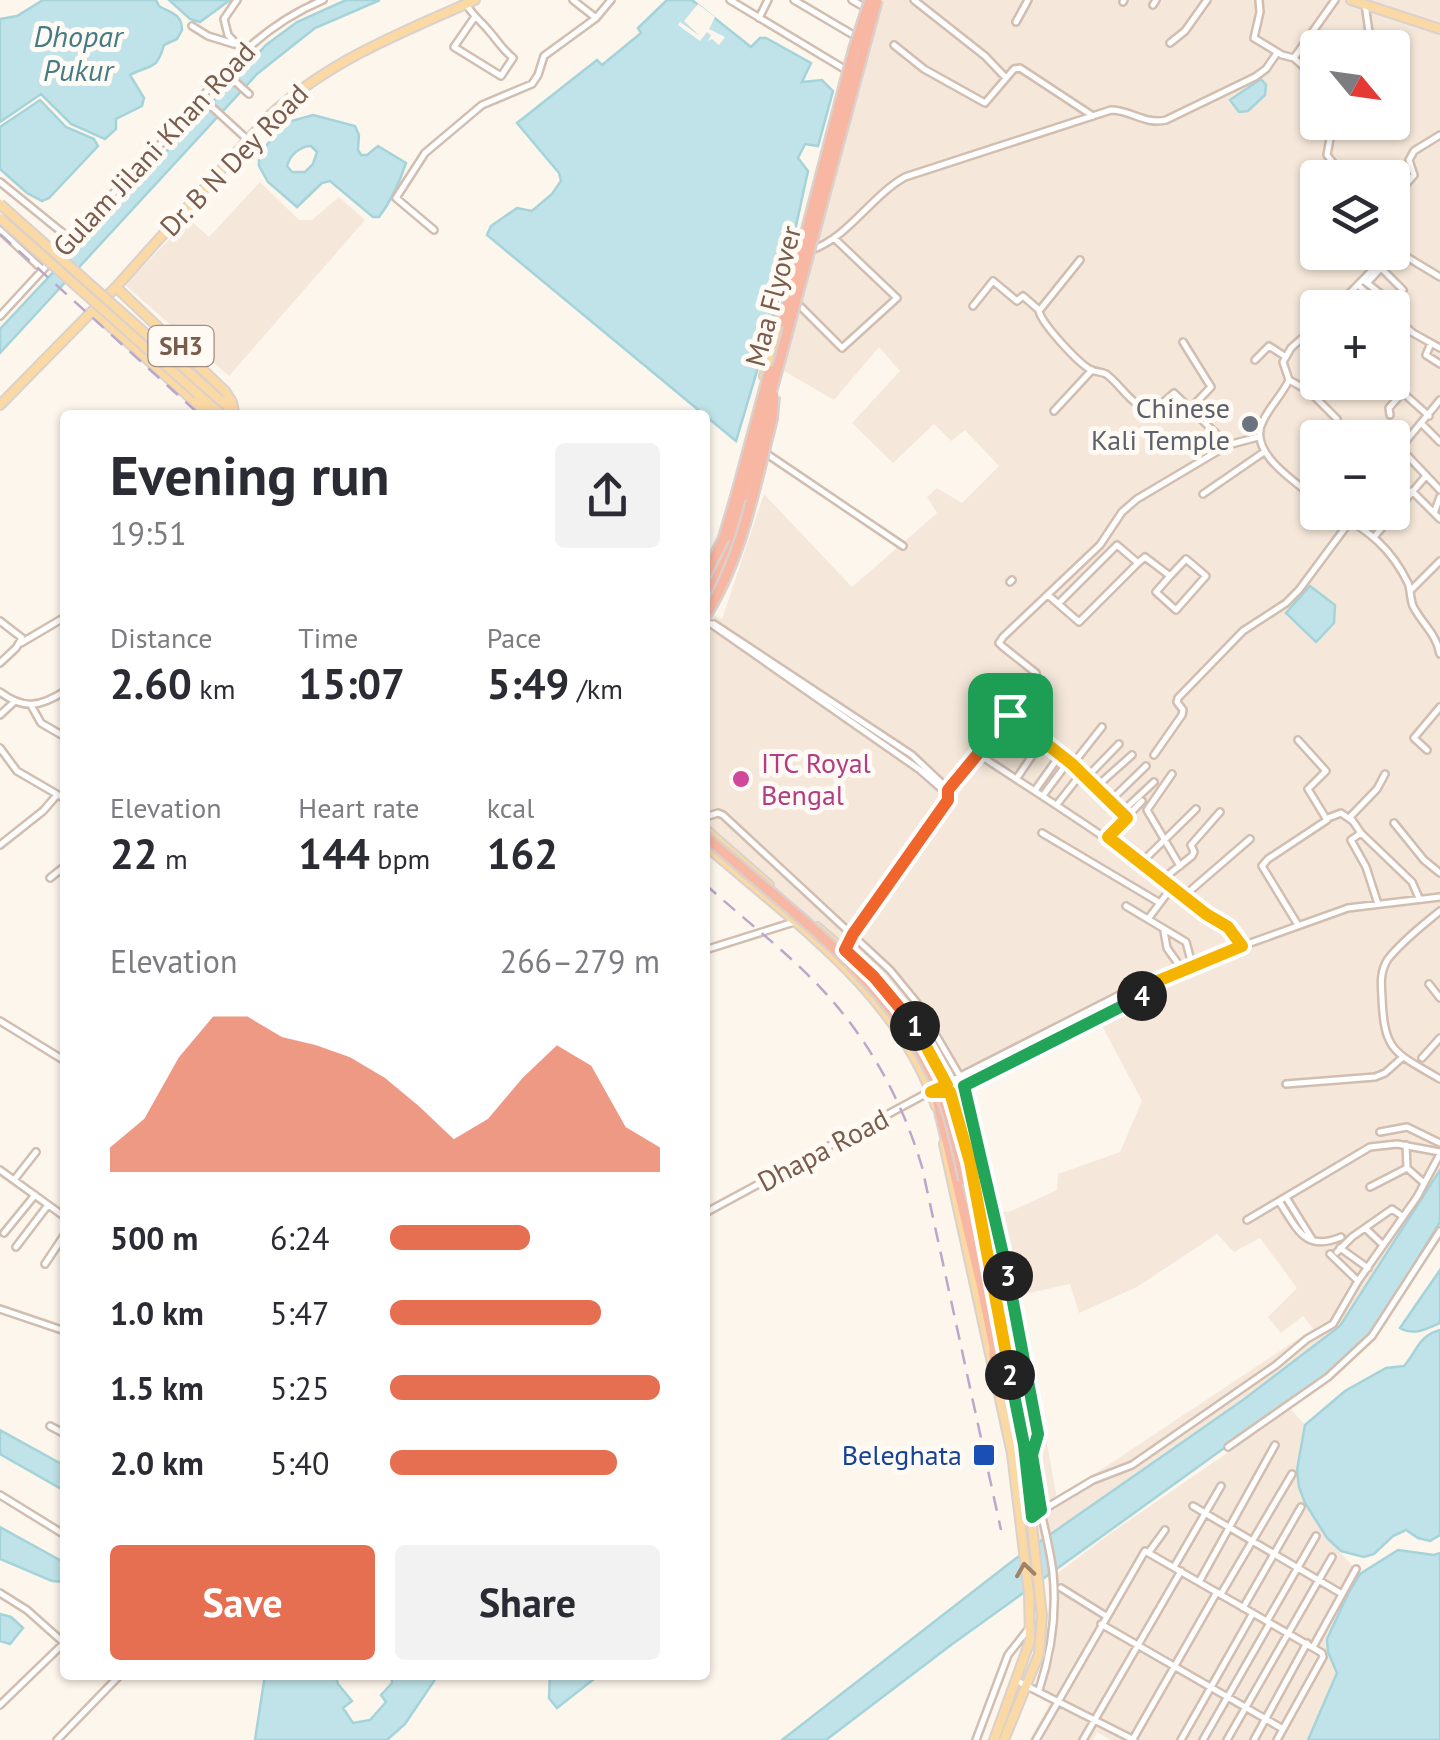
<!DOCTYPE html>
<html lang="en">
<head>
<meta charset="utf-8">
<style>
	:root { --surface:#fff; --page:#f2f2f3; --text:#2b2b33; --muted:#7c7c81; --accent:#e76f51 }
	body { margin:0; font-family:"PT Sans",sans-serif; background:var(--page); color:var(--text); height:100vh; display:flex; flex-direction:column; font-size:38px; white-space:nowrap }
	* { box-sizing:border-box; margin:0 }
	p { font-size:32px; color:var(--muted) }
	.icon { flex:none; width:55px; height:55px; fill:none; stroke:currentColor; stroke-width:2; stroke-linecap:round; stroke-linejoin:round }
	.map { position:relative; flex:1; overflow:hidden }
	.drawer { position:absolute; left:60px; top:410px; width:650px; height:1270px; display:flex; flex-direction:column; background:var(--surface); border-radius:10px; box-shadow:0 2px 8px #0004 }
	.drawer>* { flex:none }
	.needle { width:65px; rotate:119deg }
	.buttons { position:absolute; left:1300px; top:30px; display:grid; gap:20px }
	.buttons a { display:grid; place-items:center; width:110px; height:110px; border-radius:10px; background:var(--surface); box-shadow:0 2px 8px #0004; font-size:50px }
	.pin { position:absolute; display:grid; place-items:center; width:85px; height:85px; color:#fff; margin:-42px; border-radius:20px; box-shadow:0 5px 15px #0006 }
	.km { position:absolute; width:50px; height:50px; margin:-25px; border-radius:50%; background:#222; color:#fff; font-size:28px; line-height:50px; text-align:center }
	.round { display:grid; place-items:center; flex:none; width:105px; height:105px; border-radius:10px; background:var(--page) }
	.head { display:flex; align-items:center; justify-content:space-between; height:170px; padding:0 50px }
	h1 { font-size:55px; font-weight:700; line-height:75px }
	.figures { display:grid; grid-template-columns:repeat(3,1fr); gap:15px; height:170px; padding:10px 50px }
	.figures div { display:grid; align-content:center }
	.figures b { font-size:42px; font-weight:700 }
	.figures small { font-size:28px; font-weight:400 }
	.figures p { font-size:28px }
	.chart { height:280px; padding:20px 50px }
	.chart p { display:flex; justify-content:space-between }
	.chart svg { width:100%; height:180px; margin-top:10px; fill:var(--accent); opacity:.7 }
	.primary-button { display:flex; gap:20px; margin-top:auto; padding:20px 50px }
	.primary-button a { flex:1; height:115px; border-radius:10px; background:var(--accent); color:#fff; font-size:40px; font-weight:700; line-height:115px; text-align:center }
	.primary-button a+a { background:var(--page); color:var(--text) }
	ul { padding:0 50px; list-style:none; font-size:32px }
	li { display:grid; grid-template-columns:160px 120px 1fr; align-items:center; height:75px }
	li i { height:25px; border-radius:12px; background:var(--accent) }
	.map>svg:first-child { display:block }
	.residential { fill:#f5e8da; fill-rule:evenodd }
	.water { fill:#bfe3e8; stroke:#a5d3da; stroke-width:2.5; fill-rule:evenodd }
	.pier { fill:#fdf6ec }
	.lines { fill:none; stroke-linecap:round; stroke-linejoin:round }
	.minor-casing { stroke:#d1beb0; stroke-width:10 }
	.major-casing { stroke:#dad1cd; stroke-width:12 }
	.highway-casing { stroke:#dad1cd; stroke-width:14 }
	.minor { stroke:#fff; stroke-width:5 }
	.major { stroke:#fbd9a5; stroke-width:8 }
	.highway { stroke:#f7b7a3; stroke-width:9 }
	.rail { stroke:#b9a8c9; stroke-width:2.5; stroke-dasharray:15 10; stroke-linecap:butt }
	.major-bridge-casing { stroke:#dad1cd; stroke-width:12; stroke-linecap:butt }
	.highway-bridge-casing { stroke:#dad1cd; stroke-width:14; stroke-linecap:butt }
	.major-bridge { stroke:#fbd9a5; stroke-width:8 }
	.highway-bridge { stroke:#f7b7a3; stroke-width:9 }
	.oneway { stroke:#a18267 }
	.split-1-casing { stroke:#fff; stroke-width:20 }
	.split-2-casing { stroke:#fff; stroke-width:20 }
	.split-3-casing { stroke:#fff; stroke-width:20 }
	.split-4-casing { stroke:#fff; stroke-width:20 }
	.split-5-casing { stroke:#fff; stroke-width:20 }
	.split-1 { stroke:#f0652b; stroke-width:12 }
	.split-2 { stroke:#f5b400; stroke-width:12 }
	.split-3 { stroke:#22a559; stroke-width:12 }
	.split-4 { stroke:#22a559; stroke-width:12 }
	.split-5 { stroke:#f5b400; stroke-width:12 }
	.worship-dot { fill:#6b7280; stroke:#fffaf3; stroke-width:4 }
	.hotel-dot { fill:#d1479c; stroke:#fffaf3; stroke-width:4 }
	.transit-dot { fill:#1a4fb4; stroke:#fffaf3; stroke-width:4 }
	.labels { text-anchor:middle; stroke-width:10; stroke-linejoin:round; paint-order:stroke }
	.shield { fill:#fffaf3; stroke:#a28b7f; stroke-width:2.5 }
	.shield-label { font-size:25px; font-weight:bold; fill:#7a5c4d }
	.street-label { font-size:28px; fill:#7a5c4d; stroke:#fffaf3 }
	.worship-label { font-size:28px; fill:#5b616d; stroke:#fffaf3; text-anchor:end }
	.hotel-label { font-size:28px; fill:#b23c85; stroke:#fffaf3; text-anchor:start }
	.transit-label { font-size:28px; fill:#164399; stroke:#fffaf3; text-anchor:end }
	.water-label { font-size:30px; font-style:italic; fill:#437c86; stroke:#fffaf3 }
</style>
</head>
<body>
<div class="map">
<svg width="1440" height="1740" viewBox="0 0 1440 1740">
	<rect width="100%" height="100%" fill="#fdf6ec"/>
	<path class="residential" d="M877,0H1440V1170L1340,1326L1243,1400L1034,1546L1016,1403L996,1332L952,1127L944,1101L901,1021L705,836V616L708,612L722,619L764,494L852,587L937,513L927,497L937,488L962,503L999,466L965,430L951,441L934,424L893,463L852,423L900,371L879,347L834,400L777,367ZM1318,48H1392V122H1318ZM1318,178H1392V252H1318ZM1318,308H1392V382H1318ZM1318,438H1392V512H1318ZM1100,1022L1142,1101L1120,1152L1058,1174L1057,1190L1009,1212L999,1211L972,1087ZM1217,1234L1234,1252L1260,1238L1297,1288L1268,1317L1281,1333L1303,1316L1313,1329L1057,1499L1020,1295L1070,1284L1079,1313L1137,1287Z
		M260,182L299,220H312L339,197L365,220L229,376L125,285L189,219L209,237Z
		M1291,1409L1305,1425L1297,1469L1299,1487L1327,1538L1360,1574L1327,1639L1328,1652L1337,1673L1308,1740H1111L1097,1732L1093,1740H1029L1050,1704L1040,1698L1054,1655L1058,1573L1108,1535Z"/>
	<path class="water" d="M43,0H156L159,6C170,13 182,13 182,30L177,39L164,45C157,71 150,64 130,75L144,98L142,106L116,119V129L105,139L71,124L41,94L0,122V19L17,16Z
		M169,0H230L200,22L190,19Z
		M346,0H380L315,28L257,74L0,353V329L266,45L297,22Z
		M667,0H692L751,47L760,38H766L811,63L802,82L822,80L833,91L818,146L805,144L798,158L808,171L784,281L736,441L487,235L491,226L517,208L532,211L552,194L561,181L559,173L517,123L597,60L602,65L641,33L638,28Z
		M1261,79L1266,85L1265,95L1248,111L1239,112L1230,100Z
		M40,100L66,127L94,139L98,146L49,198L42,201L27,193L0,169V127Z
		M313,115L355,126L359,135L358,150L361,155H367L378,146L406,163C400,181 392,200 379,217H373L330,181L322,183L297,207L268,182L259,166V155L284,123ZM311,146L317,152L313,164L305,172H292L287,166C290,155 300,146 311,146Z
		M1310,586L1335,605L1334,623L1316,642L1286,613Z
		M1440,1170V1222L1375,1329L1331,1371L951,1645L826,1740H782L1015,1559L1243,1400L1340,1326Z
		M1440,1270V1323C1427,1329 1413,1336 1400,1328Z
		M1440,1330V1535L1430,1541L1418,1538L1406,1530L1393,1536L1374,1554L1364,1557L1341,1551L1327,1538L1305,1503L1299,1487L1297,1470L1305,1425L1345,1391L1386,1368L1404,1366C1418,1350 1417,1337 1440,1330Z
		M0,1430L65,1466V1491L0,1454Z
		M0,1527L65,1563V1582L52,1581L0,1559Z
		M1398,1550L1434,1555L1440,1553V1740H1308L1337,1673L1328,1652L1327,1639L1349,1592L1360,1574Z
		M0,1614L11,1617L23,1628L10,1644L0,1641Z
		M265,1675H335L338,1684L352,1701L343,1708L353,1723L370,1720L386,1702L381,1695L392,1683V1675H438L405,1724L387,1740H255Z
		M550,1675H599L557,1708L549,1698Z"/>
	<path class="pier" d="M698,4L715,17L709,29L725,37L719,45L712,39L708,41L711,35L707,32L700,41L678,25L680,22L700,36L684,21Z"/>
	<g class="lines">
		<defs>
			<path id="minor" d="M237,0L224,19L228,35L242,50
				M573,0L596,18
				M730,0L846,70
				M794,0L855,36
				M852,0L864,7
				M914,0L985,56L1006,78
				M1259,0L1260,12L1254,38L1282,55L1294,58
				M1123,2L1124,0
				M466,4C473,16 481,21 489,31C499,42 500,47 513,58L501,76L454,47L474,18
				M1153,5L1156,0
				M759,18L768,0
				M1016,22L1028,0
				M192,26L208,36L234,44
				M1369,32L1390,48
				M1170,43L1185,31L1207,0
				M894,45L924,69L985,103L1014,69L1020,68L1093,116
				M1363,48L1369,32L1365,4
				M229,76L249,94
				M1318,80L1294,58L1335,0
				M202,98L248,140
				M1333,122L1327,155L1345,178
				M0,182L69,238
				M1392,193L1402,189L1414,175L1409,160L1414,151L1440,135
				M0,230L43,270
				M434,230L396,198L425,153L482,105L532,84L538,75L544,56L596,18L611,0
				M1392,248L1440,277
				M811,250C848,238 871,196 905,177L1111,110C1131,110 1145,125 1166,120L1255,77L1266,69L1277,53
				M56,254C87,217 124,184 157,148C212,89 245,33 323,0
				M1080,260L1039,311C1042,324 1078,363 1091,370C1096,372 1102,372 1106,374C1122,385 1134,412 1156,409L1174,393L1228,445L1258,437
				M1363,280L1394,304L1403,290L1378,265
				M1367,283L1381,268
				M1358,285L1383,308
				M797,303L842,348L897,298L834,238
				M973,306L993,281L1017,301L1023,296L1039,310
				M1335,308L1390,252
				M1392,315L1413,333L1440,348
				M0,316L49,263
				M1318,324L1291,348L1283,362L1289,380C1282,395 1270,406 1263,421C1246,452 1297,483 1318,500
				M1183,342L1211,387L1190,409
				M1431,343L1426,355L1440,364
				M1255,360L1269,346L1286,357
				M1289,380L1309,391L1337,419
				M1391,382L1429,416
				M1440,400L1406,441L1403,451L1440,490
				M1054,411L1092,370
				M1390,415L1389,408L1403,392
				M1422,424L1440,442
				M767,454L903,546
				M1412,491L1434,513
				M1203,494L1264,452
				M1440,497L1434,513L1440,519
				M1336,512C1369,531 1391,548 1408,583C1411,590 1410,599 1413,606C1422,624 1436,633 1440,654
				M1375,536L1425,477
				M1138,563L1145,557L1170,576L1156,592L1176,610L1206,576L1186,559L1170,576
				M1010,582L1012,580
				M1411,590L1440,561
				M1048,595L1079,622L1138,563L1117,545L1059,603
				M0,621L22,638L16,648L0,663
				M711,624L920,770L944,791V798L854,929L845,950
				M714,624L912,755L948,789V800L870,911
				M21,643L65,617
				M0,692C24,710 40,707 65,691
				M32,707L41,723L65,737
				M0,715L14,702
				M1010,715L1072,765L1127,817
				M0,748L17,771L65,799
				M1427,750L1414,738L1440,707
				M978,754C1046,799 1113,840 1177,891C1199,909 1225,921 1241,945
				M1154,755L1182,715L1183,710L1177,702L1178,698L1243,631L1286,603L1299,590L1351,520
				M1072,765L1102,727
				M1172,774L1147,810L1180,866
				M1017,778L1042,741
				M1086,778L1119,744
				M1096,787L1132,755
				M1036,789L1060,755
				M944,791L1038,683L1036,673L1002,646L999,643L1003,637L1100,545L1122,512L1137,499L1228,445
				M1044,794L1068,762
				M1110,801L1146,766
				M1058,803L1081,774
				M1122,812L1154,782
				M705,817L718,813L723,815L890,970L917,1003L961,1078L995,1214L1038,1434C1026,1479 1048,1527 1053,1573C1057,1615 1052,1651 1039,1690
				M1328,818L1341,813L1351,820
				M1394,823L1424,860L1440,873
				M1042,833L1160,903
				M1361,833L1350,817L1377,789L1385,774
				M1108,837L1142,801
				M0,845L43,811L57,795
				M1142,862L1196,809
				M50,878L65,866
				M1163,879L1192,856L1194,852L1191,845L1220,812
				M1184,896L1250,839
				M1378,904L1366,867L1351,840L1361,833L1412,882L1419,898
				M1126,906L1186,942L1193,968
				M1440,911C1423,925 1402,941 1388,959C1380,971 1381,983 1382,997C1384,1052 1394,1052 1440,1079
				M1148,919L1172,887
				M1298,925L1262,866L1268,859L1327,820L1308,789L1326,771L1298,740
				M1164,931L1167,948L1184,972
				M705,950L794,922
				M1429,984L1440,998
				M0,1021L65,1061
				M1422,1058L1440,1038
				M1286,1084L1375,1077L1385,1073L1403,1057
				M949,1093C977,1083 1145,1003 1153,983
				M1380,1132L1407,1127L1440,1143
				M1406,1145L1407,1168L1424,1183
				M0,1170L65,1217
				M14,1180L36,1152
				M1370,1187L1407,1168
				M1287,1199L1312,1239
				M1280,1203C1298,1230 1305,1252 1341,1237
				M705,1213L931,1091L1145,982L1153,983L1184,972L1242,946L1348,908L1440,897
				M1247,1220L1370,1147L1397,1144L1440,1152
				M1365,1228L1382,1244
				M4,1233L35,1195
				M16,1247L48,1205
				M1340,1248L1368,1268
				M1337,1252L1352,1237L1392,1209L1402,1216
				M1330,1254L1358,1281
				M45,1264L65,1234
				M0,1309L65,1331
				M50,1426L65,1434
				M1228,1447L1328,1377L1372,1336L1440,1231
				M0,1495L65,1535
				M1193,1506L1342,1594
				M1031,1517L1093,1480L1132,1465L1276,1365L1307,1339L1333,1324L1358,1281L1417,1197L1440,1154
				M1149,1552L1165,1530
				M1174,1567L1221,1486
				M1199,1582L1275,1445
				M1061,1588L1106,1616
				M0,1593L27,1610L64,1643
				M1221,1594L1292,1474
				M1243,1608L1301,1507
				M1267,1621L1316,1536
				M1101,1624L1283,1729
				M1313,1647L1356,1569
				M1017,1681L1134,1740
				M0,1705L65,1642
				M1133,1739L1217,1592
				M57,1740L120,1675
				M976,1740L1008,1655L1030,1627
				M1036,1740L1145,1551L1322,1653L1323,1657L1277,1740
				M1083,1740L1181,1571
				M1181,1740L1253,1613
				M1203,1740L1270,1623
				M1227,1740L1332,1557
				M1254,1740L1307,1643"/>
			<path id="major" d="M1351,0L1440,29
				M116,287L225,391L232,402L234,412
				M93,311L210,415
				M764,376L780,318
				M203,385L234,412
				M198,394L222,415
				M0,405L116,287L270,115C329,61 402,32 475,0
				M705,829L769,885
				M705,845C791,920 898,993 936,1106
				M817,927L874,977L911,1021L947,1085L964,1136L1021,1428L1042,1616L1039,1654L1004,1740
				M944,1144L1012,1454L1029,1593L1030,1641L994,1740"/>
			<path id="highway" d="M705,588L718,558L737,493
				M705,602L722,566L743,496
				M937,1099L982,1288L994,1347V1376
				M997,1335L1010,1374"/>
		</defs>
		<use href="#minor" class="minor-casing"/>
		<use href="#major" class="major-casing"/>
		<use href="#highway" class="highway-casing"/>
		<use href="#minor" class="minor"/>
		<use href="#major" class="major"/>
		<use href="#highway" class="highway"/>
		<path class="rail" d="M0,234L200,415
			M705,884C741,917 781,947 815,982C866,1034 901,1097 922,1167L1001,1530"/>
		<defs>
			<path id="major-bridge" d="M0,204L203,385
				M0,218L198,394"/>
			<path id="highway-bridge" d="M783,322L854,49L870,0
				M737,493L770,370
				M743,496L877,0
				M705,576L724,538
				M705,616C742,558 755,485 772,419L774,396
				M705,836C789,911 890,979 937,1085C951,1116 957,1148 964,1180"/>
		</defs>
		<use href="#major-bridge" class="major-bridge-casing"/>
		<use href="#highway-bridge" class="highway-bridge-casing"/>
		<use href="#major-bridge" class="major-bridge"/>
		<use href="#highway-bridge" class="highway-bridge"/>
	</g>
	<defs><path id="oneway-chevron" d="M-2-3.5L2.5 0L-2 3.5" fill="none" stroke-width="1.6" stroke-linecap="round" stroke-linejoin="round" transform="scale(2.5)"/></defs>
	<use class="oneway" href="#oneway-chevron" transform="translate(1025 1570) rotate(-98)"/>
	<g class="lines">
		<defs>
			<path id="split-1" d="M915,1026L874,977L845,950L853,934L948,800V790L1010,715"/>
			<path id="split-2" d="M915,1026L947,1085L931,1092H950L970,1162L1010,1375"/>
			<path id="split-3" d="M1008,1276L1038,1434L1032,1455L1041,1510L1032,1517L1024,1445L1010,1375"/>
			<path id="split-4" d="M1008,1276L964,1086L1142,996"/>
			<path id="split-5" d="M1010,715L1072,764L1127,818L1108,837L1206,914L1228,927L1242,946L1153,983L1149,992L1142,996"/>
		</defs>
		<use href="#split-1" class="split-1-casing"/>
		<use href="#split-2" class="split-2-casing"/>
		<use href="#split-3" class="split-3-casing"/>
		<use href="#split-4" class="split-4-casing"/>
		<use href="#split-5" class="split-5-casing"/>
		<use href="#split-1" class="split-1"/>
		<use href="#split-2" class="split-2"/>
		<use href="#split-3" class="split-3"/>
		<use href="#split-4" class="split-4"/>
		<use href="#split-5" class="split-5"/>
	</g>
	<circle class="worship-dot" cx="1250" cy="424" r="10"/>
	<circle class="hotel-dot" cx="741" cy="779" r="10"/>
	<rect class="transit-dot" x="972" y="1443" width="24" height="24" rx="5"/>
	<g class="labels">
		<rect class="shield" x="148.5" y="326" width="65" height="40" rx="8"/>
		<g class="shield-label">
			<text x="181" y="355">SH3</text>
		</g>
		<g class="street-label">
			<text transform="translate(154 149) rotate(-47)" y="10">Gulam Jilani Khan Road</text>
			<text transform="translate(234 160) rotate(-46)" y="10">Dr. B N Dey Road</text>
			<text transform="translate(773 296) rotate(-75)" y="10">Maa Flyover</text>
			<text transform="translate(823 1150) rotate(-28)" y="10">Dhapa Road</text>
		</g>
		<g class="worship-label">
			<text x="1230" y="418">Chinese<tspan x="1230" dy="32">Kali Temple</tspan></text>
		</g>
		<g class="hotel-label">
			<text x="761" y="773">ITC Royal<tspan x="761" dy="32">Bengal</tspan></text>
		</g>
		<g class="transit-label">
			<text x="962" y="1465">Beleghata</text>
		</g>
		<g class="water-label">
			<text x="78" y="47">Dhopar<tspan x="78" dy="34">Pukur</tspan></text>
		</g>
	</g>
</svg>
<div class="buttons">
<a><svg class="needle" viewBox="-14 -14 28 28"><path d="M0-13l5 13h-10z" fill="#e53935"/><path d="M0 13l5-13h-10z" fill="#7c7c81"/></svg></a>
<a><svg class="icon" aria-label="layers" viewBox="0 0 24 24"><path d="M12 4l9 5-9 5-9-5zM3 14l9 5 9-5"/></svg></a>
<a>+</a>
<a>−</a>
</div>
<div class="pin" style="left:1010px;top:715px;background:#1e9e55"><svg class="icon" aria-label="arrive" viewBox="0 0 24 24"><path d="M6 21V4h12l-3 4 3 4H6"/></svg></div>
<b class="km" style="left:915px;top:1026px">1</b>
<b class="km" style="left:1010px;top:1375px">2</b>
<b class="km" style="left:1008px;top:1276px">3</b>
<b class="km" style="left:1142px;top:996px">4</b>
<section class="drawer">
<div class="head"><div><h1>Evening run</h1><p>19:51</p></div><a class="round"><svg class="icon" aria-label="share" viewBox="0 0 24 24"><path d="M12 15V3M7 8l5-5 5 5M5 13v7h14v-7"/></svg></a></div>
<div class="figures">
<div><p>Distance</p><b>2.60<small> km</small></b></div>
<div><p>Time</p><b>15:07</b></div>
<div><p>Pace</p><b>5:49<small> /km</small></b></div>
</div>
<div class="figures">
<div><p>Elevation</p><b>22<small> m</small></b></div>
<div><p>Heart rate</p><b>144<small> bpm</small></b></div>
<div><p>kcal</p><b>162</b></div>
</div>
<div class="chart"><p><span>Elevation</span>266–279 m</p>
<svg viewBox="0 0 160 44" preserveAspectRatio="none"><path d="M0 44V38L10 31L20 16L30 6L40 6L50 11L60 13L70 16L80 21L90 28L100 36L110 31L120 21L130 13L140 18L150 33L160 38V44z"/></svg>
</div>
<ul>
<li><b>500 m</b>6:24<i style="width:52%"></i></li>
<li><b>1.0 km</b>5:47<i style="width:78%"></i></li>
<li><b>1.5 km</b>5:25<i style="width:100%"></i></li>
<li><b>2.0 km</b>5:40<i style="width:84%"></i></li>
</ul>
<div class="primary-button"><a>Save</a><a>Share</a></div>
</section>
</div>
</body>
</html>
